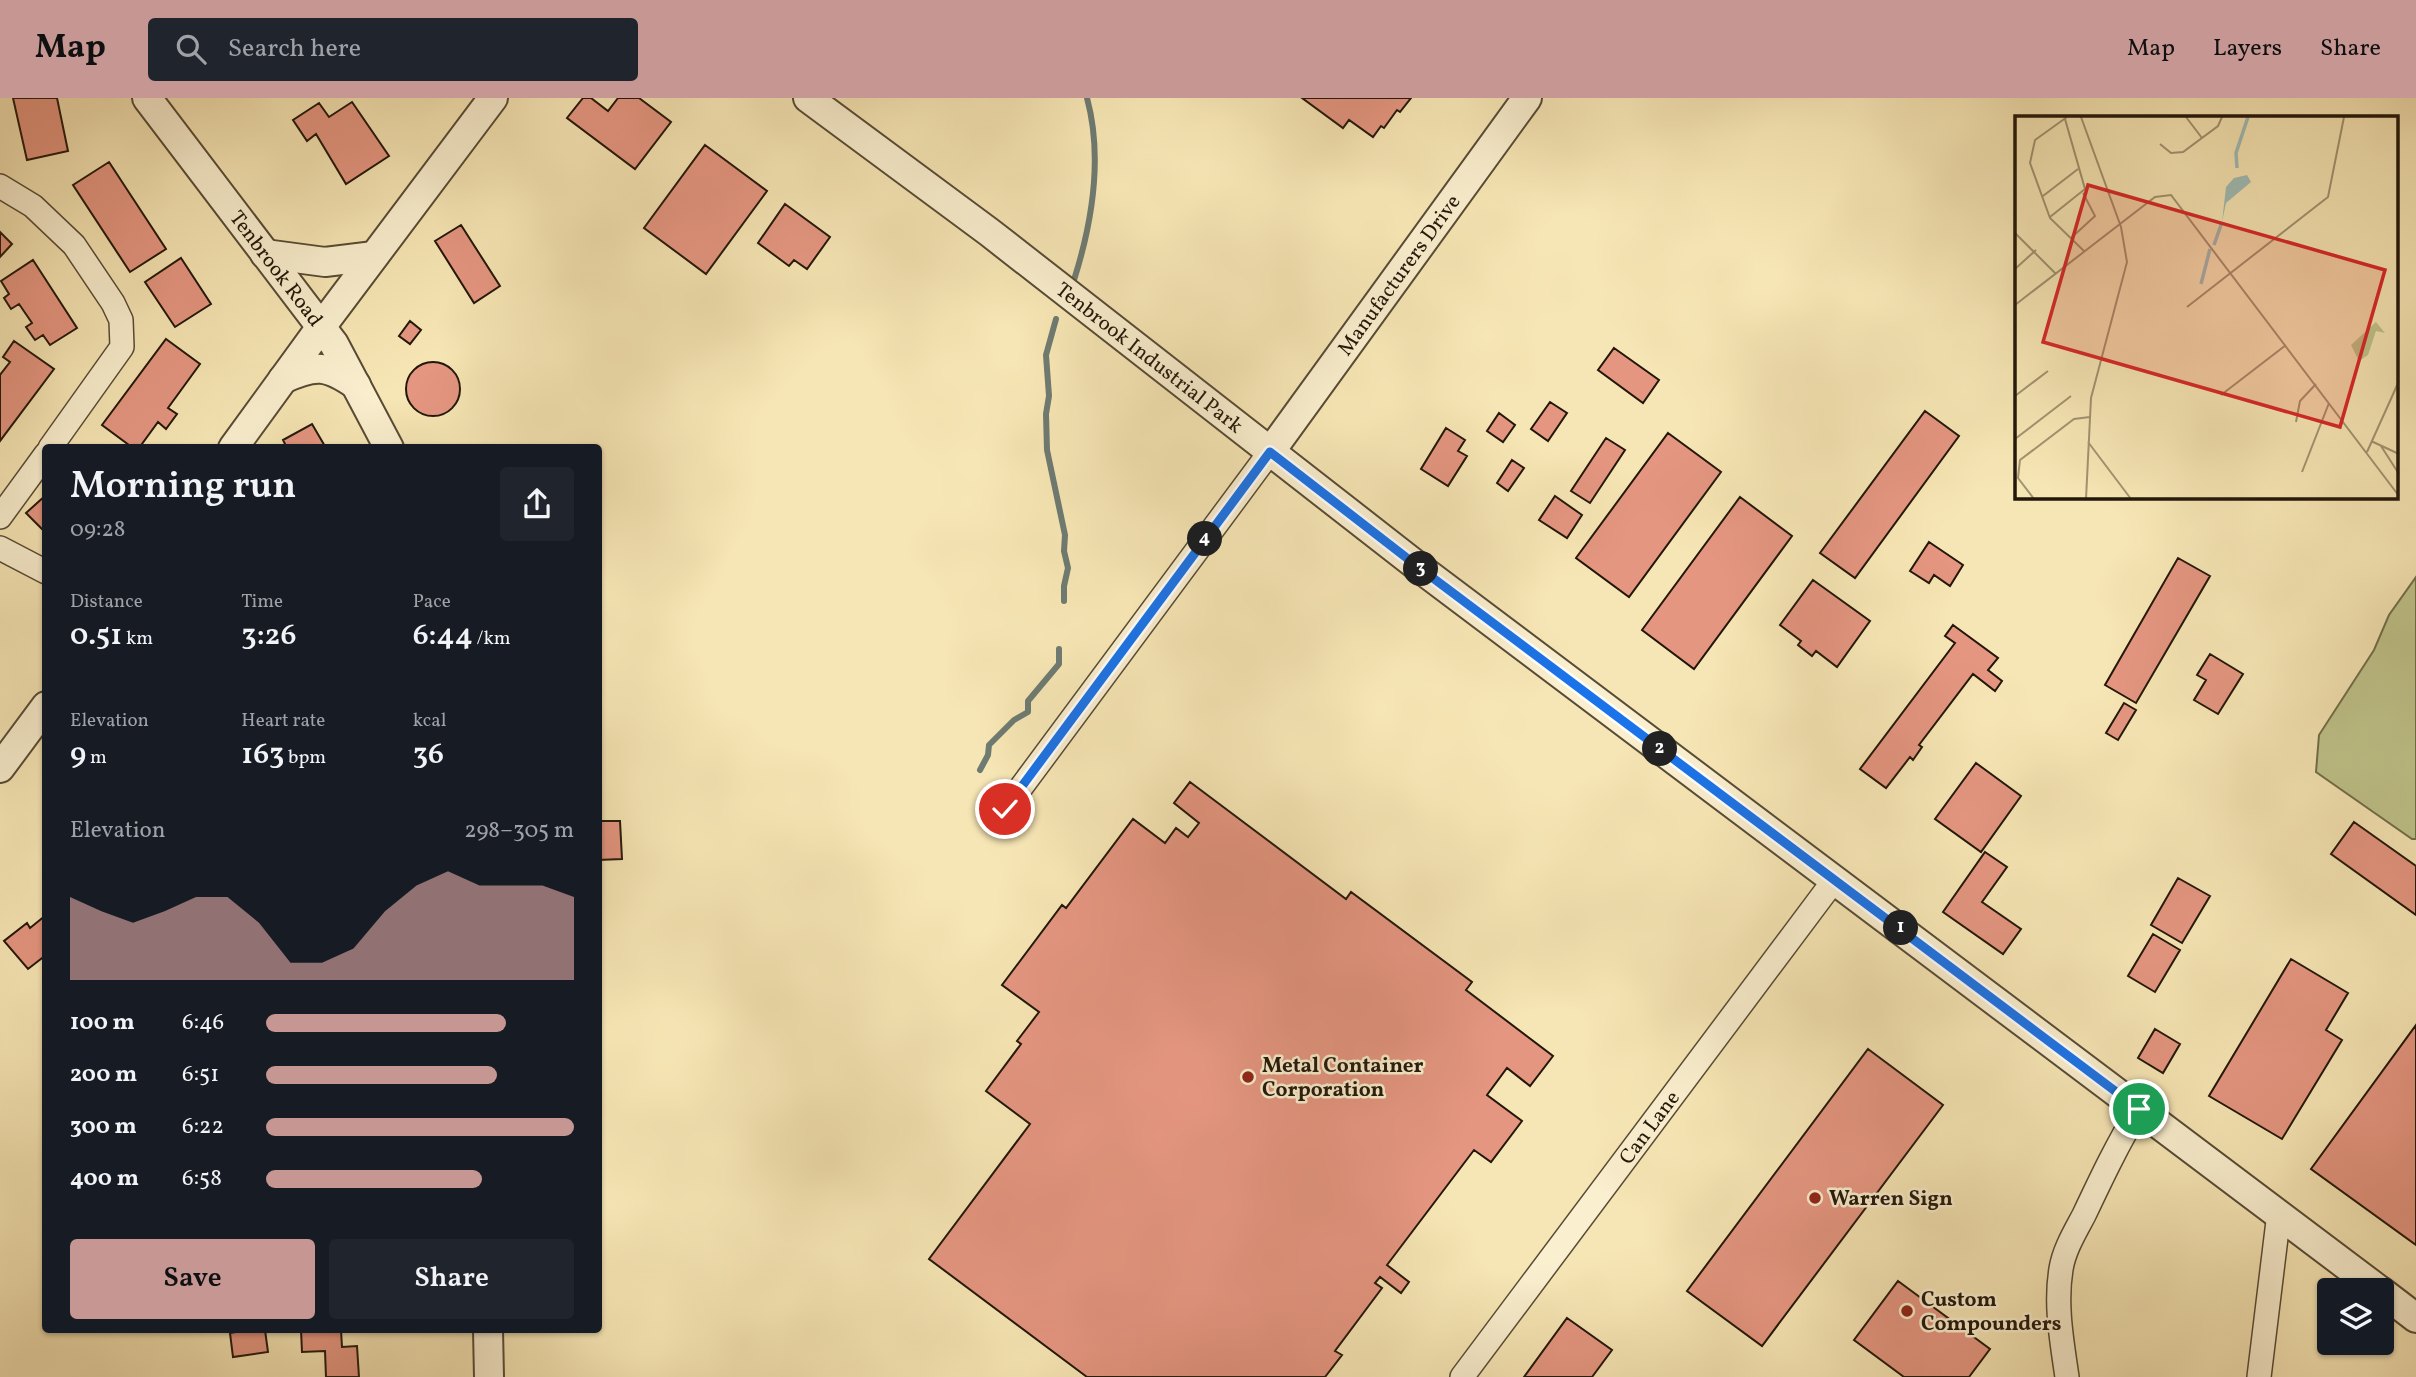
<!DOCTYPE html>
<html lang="en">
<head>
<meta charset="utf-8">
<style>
	:root { --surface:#171b24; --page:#20242c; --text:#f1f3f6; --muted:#9ea1a6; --accent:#c59692 }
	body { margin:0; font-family:Vollkorn,serif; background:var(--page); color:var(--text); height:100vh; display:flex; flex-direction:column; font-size:26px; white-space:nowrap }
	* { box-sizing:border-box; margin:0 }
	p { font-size:23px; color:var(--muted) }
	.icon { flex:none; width:38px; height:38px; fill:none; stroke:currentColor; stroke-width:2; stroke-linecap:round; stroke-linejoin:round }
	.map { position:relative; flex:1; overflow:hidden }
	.side { position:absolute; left:42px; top:346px; width:560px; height:889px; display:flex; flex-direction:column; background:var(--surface); border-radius:7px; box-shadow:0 2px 5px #0004 }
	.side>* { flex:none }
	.fabs { position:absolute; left:2317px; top:1180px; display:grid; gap:14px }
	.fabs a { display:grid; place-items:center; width:77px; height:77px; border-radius:7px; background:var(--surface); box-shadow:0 2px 5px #0004; font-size:35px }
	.pin { position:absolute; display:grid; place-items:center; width:60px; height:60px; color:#fff; margin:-30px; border:4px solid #fff; border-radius:50%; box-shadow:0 2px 7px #0007 }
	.km { position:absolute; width:35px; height:35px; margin:-18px; border-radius:50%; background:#222; color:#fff; font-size:19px; line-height:35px; text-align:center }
	.round { display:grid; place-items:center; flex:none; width:74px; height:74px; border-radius:7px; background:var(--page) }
	.head { display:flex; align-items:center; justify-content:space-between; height:119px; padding:0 28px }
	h1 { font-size:38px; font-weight:600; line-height:52px }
	.stats { display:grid; grid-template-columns:repeat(3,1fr); gap:10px; height:119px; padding:7px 28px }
	.stats div { display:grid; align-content:center }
	.stats b { font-size:30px; font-weight:600 }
	.stats small { font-size:19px; font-weight:400 }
	.stats p { font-size:19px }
	.chart { height:196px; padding:14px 28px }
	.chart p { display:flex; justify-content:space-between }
	.chart svg { width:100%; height:126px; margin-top:7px; fill:var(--accent); opacity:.7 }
	.action { display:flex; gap:14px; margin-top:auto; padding:14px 28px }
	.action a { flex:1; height:80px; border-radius:7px; background:var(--accent); color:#111; font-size:28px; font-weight:600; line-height:80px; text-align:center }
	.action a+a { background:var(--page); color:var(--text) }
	ul { padding:0 28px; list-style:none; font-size:23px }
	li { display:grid; grid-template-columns:112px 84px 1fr; align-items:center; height:52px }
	li i { height:18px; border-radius:9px; background:var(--accent) }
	header { display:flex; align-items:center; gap:42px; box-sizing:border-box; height:98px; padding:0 35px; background:var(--accent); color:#111 }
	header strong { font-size:33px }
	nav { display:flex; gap:38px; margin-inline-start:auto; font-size:24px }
	.search { width:490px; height:63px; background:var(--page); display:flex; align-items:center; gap:18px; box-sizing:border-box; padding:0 24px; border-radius:7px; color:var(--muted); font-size:26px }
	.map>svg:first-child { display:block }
	.green { fill:#c0c48b; stroke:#716e4a; stroke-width:2 }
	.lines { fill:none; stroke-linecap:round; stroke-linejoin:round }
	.stream { stroke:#6e7b72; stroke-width:6 }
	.building { fill:#e59681; stroke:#22170a; stroke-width:2 }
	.minor-casing { stroke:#574b35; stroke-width:26 }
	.tertiary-casing { stroke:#574b35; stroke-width:32 }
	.minor { stroke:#faefcf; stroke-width:23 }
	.tertiary { stroke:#faefcf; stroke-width:28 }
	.route-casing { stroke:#fff; stroke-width:14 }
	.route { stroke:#1a73e8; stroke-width:9 }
	.poi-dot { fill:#8f2418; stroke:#faefcf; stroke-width:2.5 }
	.labels { text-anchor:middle; stroke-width:5; stroke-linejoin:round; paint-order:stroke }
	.street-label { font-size:21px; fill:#22170a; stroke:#faefcf }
	.poi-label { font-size:21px; font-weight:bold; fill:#22170a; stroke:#faefcf; text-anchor:start }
	.inset-river { fill:none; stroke:#a0bdb7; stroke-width:3.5 }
	.inset-road { fill:none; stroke:#a29371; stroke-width:2 }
	.view { fill:#d62828; fill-opacity:0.15; stroke:#d62828; stroke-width:3.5 }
	.inset-edge { fill:none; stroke:#22170a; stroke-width:3.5 }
</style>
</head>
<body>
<header>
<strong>Map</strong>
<div class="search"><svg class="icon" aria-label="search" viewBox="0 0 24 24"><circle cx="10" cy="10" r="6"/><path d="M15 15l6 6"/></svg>Search here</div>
<nav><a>Map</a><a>Layers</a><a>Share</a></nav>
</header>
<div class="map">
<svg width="2416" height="1279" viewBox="0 0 2416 1279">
	<rect width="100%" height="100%" fill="#f7e6b5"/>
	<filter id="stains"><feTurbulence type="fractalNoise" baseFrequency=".00286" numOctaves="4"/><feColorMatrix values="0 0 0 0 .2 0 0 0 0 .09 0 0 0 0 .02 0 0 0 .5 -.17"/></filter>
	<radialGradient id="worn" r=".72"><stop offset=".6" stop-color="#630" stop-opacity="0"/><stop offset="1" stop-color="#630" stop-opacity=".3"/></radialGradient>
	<path class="green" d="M2416,479V741H2412L2316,674L2319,637L2374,552L2389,517Z"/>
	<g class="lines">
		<path class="stream" d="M1074,182C1092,125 1103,59 1087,0
			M1056,221L1046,257L1049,298L1046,316L1047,352L1065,437L1064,453L1068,470L1064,488V503
			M980,672L988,657L989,647L1014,622L1028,614V603L1059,566V551"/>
	</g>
	<path class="building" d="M13,0H57L68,53L27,62Z
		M583,0H591L608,13L618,0H639L671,24L635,71L567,20Z
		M1302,0H1411L1400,14L1397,12L1384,30L1381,28L1373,39L1349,22L1343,30Z
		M352,4L389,58L346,86L316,36L307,43L293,22L319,5L329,19Z
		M705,47L767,93L706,176L644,130Z
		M109,64L166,151L130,174L73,87Z
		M785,106L830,139L807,171L794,162L789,168L758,145Z
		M461,127L500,188L474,205L435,143Z
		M0,134L12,146L0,159Z
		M181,160L211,206L175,229L145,184Z
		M33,162L77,230L50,247L43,237L35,242L26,229L32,225L19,206L11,211L4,200L9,196L1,183Z
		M410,223L421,232L410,246L399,238Z
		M166,241L200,266L168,310L177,316L166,331L158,324L139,350H133L102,327Z
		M14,243L54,271L0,343V277L10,264L3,259Z
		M1614,250L1659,282L1643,305L1598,272Z
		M406 291a27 27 0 1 1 54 0a27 27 0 1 1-54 0Z
		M1550,304L1567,315L1548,343L1531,331Z
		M1925,313L1959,338L1855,480L1820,455Z
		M1499,315L1515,327L1503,344L1487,333Z
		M312,326L326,350H287L283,342Z
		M1446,330L1465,342L1458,353L1467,358L1448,388L1421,371Z
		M1668,335L1721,374L1629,499L1576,460Z
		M1606,340L1625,352L1590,405L1571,393Z
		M1512,362L1524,370L1508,393L1497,385Z
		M46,397V435L26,415Z
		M1555,398L1582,417L1567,440L1539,422Z
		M1740,399L1792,438L1694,571L1642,532Z
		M1929,444L1963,467L1950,488L1934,477L1929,485L1910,473Z
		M2178,460L2210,478L2136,605L2105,587Z
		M1813,482L1870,523L1837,569L1816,553L1812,558L1798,547L1801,543L1780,527Z
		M1953,527L1998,560L1988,572L2002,583L1995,593L1973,576L1919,647L1922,649L1913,662L1910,659L1886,690L1860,671L1955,545L1945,538Z
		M2210,556L2243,576L2218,616L2194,602L2206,582L2197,577Z
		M2124,605L2136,612L2118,642L2106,635Z
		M1976,665L2021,698L1981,754L1935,721Z
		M1190,684L1346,801L1351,794L1472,884L1466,892L1553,958L1530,988L1507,970L1487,997L1522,1023L1491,1064L1474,1052L1387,1167L1409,1184L1401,1195L1380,1179L1375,1185L1382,1190L1335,1253L1342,1257L1325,1279H1087L929,1161L1030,1026L986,993L1021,946L1017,943L1039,914L1002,887L1062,807L1066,810L1133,721L1165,745L1176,730L1188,739L1199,725L1174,705Z
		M598,723H620L622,761L598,762Z
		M2354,724L2416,768V817L2331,756Z
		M1985,754L2007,769L1982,804L2021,831L2003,856L1943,814Z
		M2178,780L2210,798L2182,845L2151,827Z
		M46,817V857L28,871L4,843L27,825L30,830Z
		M2153,836L2180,852L2155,894L2128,878Z
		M2291,861L2348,895L2326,932L2342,942L2282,1041L2209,998Z
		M2416,927V1147L2311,1071Z
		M2155,931L2180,946L2163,975L2138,960Z
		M1868,951L1943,1007L1762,1248L1687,1193Z
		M1898,1183L1990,1251L1969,1279H1904L1854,1242Z
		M1567,1220L1612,1252L1592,1279H1524Z
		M247,1232H265L268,1254L233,1259L230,1235Z
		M301,1232H341L342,1249L357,1248L359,1279H326L325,1253L302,1254Z"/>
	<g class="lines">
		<defs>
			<g id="minor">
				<path d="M0,88L33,108L74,147L113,205L121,222L122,249L50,350"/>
				<path d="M0,419L46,356"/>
				<path d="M0,450L46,474"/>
				<path d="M1005,711L1270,354"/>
				<path id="s1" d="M1462,1279L1835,781"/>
				<path d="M2067,1279C2062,1244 2055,1207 2061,1171C2064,1152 2075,1134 2084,1117C2101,1081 2118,1045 2139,1011"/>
				<path d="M2259,1279L2279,1115"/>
			</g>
			<g id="tertiary">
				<path id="s2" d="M147,0L334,246L389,350"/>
				<path id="s3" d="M808,0L989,134L1421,471L2379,1192"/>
				<path d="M265,156L325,164L374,158"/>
				<path d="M283,281C316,266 327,267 356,287"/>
				<path d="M233,350L321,229L493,0"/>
				<path id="s4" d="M1270,354L1527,0"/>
				<path d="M0,670L46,608"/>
				<path d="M2382,1194L2416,1220"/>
				<path d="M488,1232L489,1279"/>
			</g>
		</defs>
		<use href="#minor" class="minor-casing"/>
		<use href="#tertiary" class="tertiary-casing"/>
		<use href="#minor" class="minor"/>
		<use href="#tertiary" class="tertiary"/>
	</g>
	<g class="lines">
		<defs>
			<path id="route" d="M1005,711L1270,354L1421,471L2139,1011"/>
		</defs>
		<use href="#route" class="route-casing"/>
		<use href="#route" class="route"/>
	</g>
	<g class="poi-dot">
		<circle cx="1248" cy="979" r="7"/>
		<circle cx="1815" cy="1100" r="7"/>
		<circle cx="1907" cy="1213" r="7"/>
	</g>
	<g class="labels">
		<g class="street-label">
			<text dy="7" stroke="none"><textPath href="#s2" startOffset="214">Tenbrook Road</textPath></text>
			<text dy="7" stroke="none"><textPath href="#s4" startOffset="219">Manufacturers Drive</textPath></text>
			<text dy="7" stroke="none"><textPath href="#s3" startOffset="429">Tenbrook Industrial Park</textPath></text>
			<text dy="7" stroke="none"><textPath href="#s1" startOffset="312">Can Lane</textPath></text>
		</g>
		<g class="poi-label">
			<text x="1262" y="974">Metal Container<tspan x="1262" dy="24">Corporation</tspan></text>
			<text x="1829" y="1107">Warren Sign</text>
			<text x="1921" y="1208">Custom<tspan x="1921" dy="24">Compounders</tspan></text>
		</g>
	</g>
	<g transform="translate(2015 18)">
		<rect width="383" height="383" fill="#f7e6b5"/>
		<path d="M361,206L370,217L361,215L353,239L344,245L336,229Z" fill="#c0c48b"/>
		<path d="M232,59L236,66L211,87L207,106L211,71L219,62Z" fill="#a0bdb7"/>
		<path class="inset-river" d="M222,52L221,37L233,1M199,129L207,106M186,168L195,133"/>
		<path class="inset-road" d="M52,1L20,24L15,47L35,102L70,136M66,1L106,111L112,146L76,282L71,383M171,1L187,22M145,28L156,37L168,36L203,10L207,1M28,80L63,53M35,101L70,73L50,3M0,117L41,158M56,122L80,100L68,77M0,153L21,134M0,189L140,81L156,79L384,380M172,191L313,81L329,1M206,279L271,229M0,280L33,255M281,306L285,285L301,268M0,323L56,280M356,325L384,338M73,326L116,383M366,330L384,358M352,336L384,265M287,356L314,287M19,383L3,362L5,344L59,303L75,301"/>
		<path class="view" d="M73,69L370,154L325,311L28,226Z"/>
		<rect width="383" height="383" class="inset-edge"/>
	</g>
	<rect width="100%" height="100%" filter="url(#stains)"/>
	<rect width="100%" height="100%" fill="url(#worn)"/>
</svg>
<div class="fabs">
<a><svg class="icon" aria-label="layers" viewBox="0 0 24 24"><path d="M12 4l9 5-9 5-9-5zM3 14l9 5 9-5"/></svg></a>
</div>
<div class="pin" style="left:2139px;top:1011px;background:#1e9e55"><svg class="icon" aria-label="arrive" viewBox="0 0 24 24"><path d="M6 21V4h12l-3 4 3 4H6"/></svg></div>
<div class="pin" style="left:1005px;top:711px;background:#d93025"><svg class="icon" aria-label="check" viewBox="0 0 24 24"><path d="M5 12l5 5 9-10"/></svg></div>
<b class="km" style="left:1901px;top:830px">1</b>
<b class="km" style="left:1660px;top:651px">2</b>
<b class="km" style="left:1421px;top:471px">3</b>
<b class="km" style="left:1205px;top:441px">4</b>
<section class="side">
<div class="head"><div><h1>Morning run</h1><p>09:28</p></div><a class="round"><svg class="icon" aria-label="share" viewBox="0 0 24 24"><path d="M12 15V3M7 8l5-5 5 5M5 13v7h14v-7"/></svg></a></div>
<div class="stats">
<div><p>Distance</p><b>0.51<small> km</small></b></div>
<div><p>Time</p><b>3:26</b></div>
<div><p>Pace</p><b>6:44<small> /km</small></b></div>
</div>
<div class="stats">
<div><p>Elevation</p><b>9<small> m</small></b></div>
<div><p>Heart rate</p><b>163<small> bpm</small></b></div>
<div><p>kcal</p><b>36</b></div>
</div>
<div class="chart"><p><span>Elevation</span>298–305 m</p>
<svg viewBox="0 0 160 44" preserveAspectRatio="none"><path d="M0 44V15L10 20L20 24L30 20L40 15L50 15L60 24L70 38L80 38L90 33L100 20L110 11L120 6L130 11L140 11L150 11L160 15V44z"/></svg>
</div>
<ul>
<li><b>100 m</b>6:46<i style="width:78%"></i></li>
<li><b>200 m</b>6:51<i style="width:75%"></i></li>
<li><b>300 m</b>6:22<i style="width:100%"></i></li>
<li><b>400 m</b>6:58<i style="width:70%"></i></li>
</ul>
<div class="action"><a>Save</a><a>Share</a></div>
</section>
</div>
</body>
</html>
